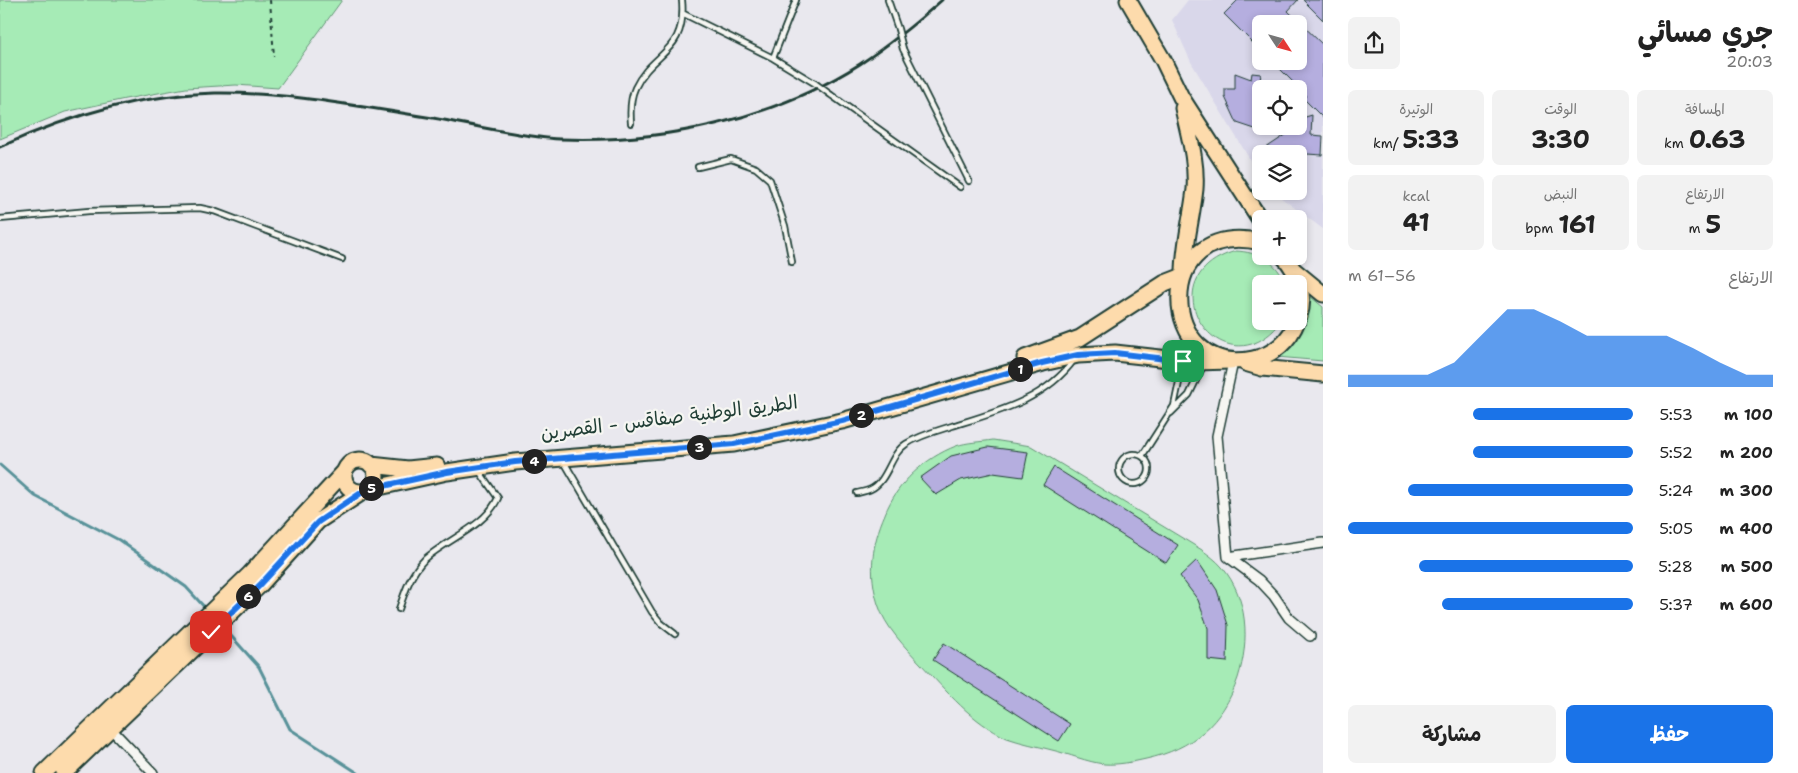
<!DOCTYPE html>
<html lang="ar">
<head>
<meta charset="utf-8">
<style>
	:root { --surface:#fff; --page:#f2f2f2; --text:#222; --muted:#767676; --accent:#1a73e8 }
	body { margin:0; font-family:"Shantell Sans","Playpen Sans Arabic",sans-serif; background:var(--page); color:var(--text); direction:rtl; height:100vh; display:flex; flex-direction:column; font-size:19px; white-space:nowrap }
	* { box-sizing:border-box; margin:0 }
	p { font-size:16px; color:var(--muted) }
	.icon { flex:none; width:28px; height:28px; fill:none; stroke:currentColor; stroke-width:2; stroke-linecap:round; stroke-linejoin:round }
	.map { position:relative; flex:1; overflow:hidden; direction:ltr }
	.details { display:flex; flex-direction:column; background:var(--surface); width:475px }
	.details>* { flex:none }
	.needle { width:32px; rotate:126deg }
	.controls { position:absolute; left:1252px; top:15px; display:grid; gap:10px }
	.controls a { display:grid; place-items:center; width:55px; height:55px; border-radius:8px; background:var(--surface); box-shadow:0 2px 8px #0003; font-size:25px }
	.pin { position:absolute; display:grid; place-items:center; width:42px; height:42px; color:#fff; margin:-21px; border-radius:10px; box-shadow:0 2px 8px #0006 }
	.km { position:absolute; width:25px; height:25px; margin:-12px; border-radius:50%; background:#222; color:#fff; font-size:14px; line-height:25px; text-align:center }
	.round { display:grid; place-items:center; flex:none; width:52px; height:52px; border-radius:8px; background:var(--page) }
	.head { display:flex; align-items:center; justify-content:space-between; height:85px; padding:0 25px }
	h1 { font-size:28px; font-weight:700; line-height:38px }
	.stats { display:grid; grid-template-columns:repeat(3,1fr); gap:8px; height:85px; padding:5px 25px }
	.stats div { display:grid; align-content:center; border-radius:8px; background:var(--page); text-align:center }
	.stats b { font-size:25px; font-weight:700 }
	.stats small { font-size:14px; font-weight:400 }
	.stats p { font-size:14px }
	.chart { height:140px; padding:10px 25px }
	.chart p { display:flex; justify-content:space-between }
	.chart svg { width:100%; height:90px; margin-top:5px; fill:var(--accent); opacity:.7 }
	.action { display:flex; gap:10px; margin-top:auto; padding:10px 25px }
	.action a { flex:1; height:58px; border-radius:8px; background:var(--accent); color:#fff; font-size:20px; font-weight:700; line-height:58px; text-align:center }
	.action a+a { background:var(--page); color:var(--text) }
	ul { padding:0 25px; list-style:none; font-size:16px }
	li { display:grid; grid-template-columns:80px 60px 1fr; align-items:center; height:38px }
	li i { height:12px; border-radius:6px; background:var(--accent) }
	main { display:flex; flex:1; min-height:0 }
	.map>svg:first-child { display:block }
	.built { fill:#d9d7ea; fill-rule:evenodd }
	.green { fill:#a6ebb6; stroke:#629475 }
	.lines { fill:none; stroke-linecap:round; stroke-linejoin:round }
	.stream { stroke:#589299; stroke-width:3 }
	.building { fill:#b5aedf; stroke:#1f3d34 }
	.service-casing { stroke:#1f3d34; stroke-width:8 }
	.minor-casing { stroke:#1f3d34; stroke-width:12 }
	.primary-casing { stroke:#1f3d34; stroke-width:19 }
	.path { stroke:#1f3d34; stroke-width:2; stroke-dasharray:4 4; stroke-linecap:butt }
	.service { stroke:#f6f6f2; stroke-width:4.5 }
	.minor { stroke:#f6f6f2; stroke-width:9 }
	.primary { stroke:#fddbac; stroke-width:15 }
	.rail { stroke:#1f3d34; stroke-width:3 }
	.service-bridge-casing { stroke:#1f3d34; stroke-width:8; stroke-linecap:butt }
	.service-bridge { stroke:#f6f6f2; stroke-width:4.5 }
	.route-casing { stroke:#fff; stroke-width:10 }
	.route { stroke:#1a73e8; stroke-width:6 }
	.labels { text-anchor:middle; stroke-width:4.5; stroke-linejoin:round; paint-order:stroke }
	.street-label { font-size:19px; fill:#1f3d34; stroke:#f6f6f2 }
</style>
</head>
<body>
<main>
<section class="details">
<div class="head"><div><h1>جري مسائي</h1><p>20:03</p></div><a class="round"><svg class="icon" aria-label="share" viewBox="0 0 24 24"><path d="M12 15V3M7 8l5-5 5 5M5 13v7h14v-7"/></svg></a></div>
<div class="stats">
<div><p>المسافة</p><b>0.63<small> km</small></b></div>
<div><p>الوقت</p><b>3:30</b></div>
<div><p>الوتيرة</p><b>5:33<small> /km</small></b></div>
</div>
<div class="stats">
<div><p>الارتفاع</p><b>5<small> m</small></b></div>
<div><p>النبض</p><b>161<small> bpm</small></b></div>
<div><p>kcal</p><b>41</b></div>
</div>
<div class="chart"><p><span>الارتفاع</span>56–61 m</p>
<svg viewBox="0 0 160 44" preserveAspectRatio="none"><path d="M0 44V38L10 38L20 38L30 38L40 32L50 19L60 6L70 6L80 12L90 19L100 19L110 19L120 19L130 25L140 32L150 38L160 38V44z"/></svg>
</div>
<ul>
<li><b>100 m</b>5:53<i style="width:56%"></i></li>
<li><b>200 m</b>5:52<i style="width:56%"></i></li>
<li><b>300 m</b>5:24<i style="width:79%"></i></li>
<li><b>400 m</b>5:05<i style="width:100%"></i></li>
<li><b>500 m</b>5:28<i style="width:75%"></i></li>
<li><b>600 m</b>5:37<i style="width:67%"></i></li>
</ul>
<div class="action"><a>حفظ</a><a>مشاركة</a></div>
</section>
<div class="map">
<svg width="1323" height="773" viewBox="0 0 1323 773">
	<rect width="100%" height="100%" fill="#e9e8ee"/>
	<filter id="ink" filterUnits="userSpaceOnUse"><feTurbulence type="fractalNoise" baseFrequency=".02" numOctaves="2"/><feDisplacementMap in="SourceGraphic" scale="10" xChannelSelector="R" yChannelSelector="G"/><feConvolveMatrix kernelMatrix="1 2 1 2 8 2 1 2 1" color-interpolation-filters="sRGB"/></filter>
	<g filter="url(#ink)">
		<path class="built" d="M1188,0H1323V229L1272,191H1299V154H1261V178L1191,62L1172,20ZM1261,24H1299V61H1261ZM1261,89H1299V126H1261Z"/>
		<path class="green" d="M0,0H342L278,88L236,85L186,88L125,99L65,112L0,139Z
			M1236,251C1257,252 1278,261 1285,284H1261V321H1282C1223,397 1142,277 1236,251Z
			M1311,297L1323,307V361L1277,357C1301,336 1307,329 1311,297Z
			M993,440L1031,446L1202,550C1209,555 1216,560 1222,567C1248,598 1250,640 1238,678C1223,723 1192,749 1146,759C1133,762 1118,765 1104,764C1087,762 1069,754 1052,750C1037,746 1021,743 1007,738C973,723 946,691 921,664C905,647 885,627 878,604C868,572 872,544 885,514C897,483 925,458 956,446C967,442 981,442 993,440Z"/>
		<g class="lines">
			<path class="stream" d="M0,465L35,496L119,540L186,587L207,610
				M223,627L259,667L290,729L358,773"/>
		</g>
		<path class="building" d="M1238,0H1298L1288,11L1323,45V118L1304,99L1307,96L1272,61H1299V24H1261V51L1224,14Z
			M1303,0H1323V20Z
			M1235,73L1251,79L1252,73L1261,74L1259,87H1261V131L1237,123L1225,97V89H1235Z
			M1312,115L1311,135L1323,136L1322,155L1307,154L1299,166V154H1257L1299,126V119Z
			M988,447L1028,452L1023,477L993,473L961,480L936,495L920,478L951,456Z
			M1054,467L1178,545L1166,563L1043,485Z
			M1197,560L1217,590L1228,625L1227,662L1208,660V628L1198,600L1180,576Z
			M944,643L1070,724L1059,741L933,660Z"/>
		<g class="lines">
			<defs>
				<path id="service" d="M888,0L898,29
					M684,14L773,58L816,84
					M903,49L969,181
					M773,58L796,0
					M831,95L960,187
					M631,123C630,111 630,99 635,88C652,51 687,54 682,0
					M698,167L731,159L756,168L770,180L785,226L792,262
					M0,219L89,211L200,208L214,211L342,259
					M1171,413L1189,395L1204,364
					M1119 469a15 15 0 1 1 30 0a15 15 0 1 1-30 0Z
					M1142,456L1174,406L1183,363
					M563,460L652,612L661,623L675,634
					M857,493C861,492 867,491 871,489C888,481 890,454 906,444C920,435 936,431 952,426C997,412 1045,400 1074,360
					M399,609C405,591 411,573 425,559C447,539 485,527 498,498L479,471"/>
				<path id="minor" d="M1233,362L1217,436L1228,557L1259,580L1274,596L1289,618L1310,636
					M1228,557L1323,543
					M111,729L153,773"/>
				<path id="primary" d="M1128,0L1163,60L1181,97L1261,221
					M1183,108C1189,135 1197,162 1195,189C1192,217 1184,245 1184,273
					M1261,242C1150,217 1158,379 1253,359C1274,355 1290,340 1297,321
					M1283,256C1298,271 1306,297 1299,316
					M1295,271L1323,294
					M1025,358L1080,338L1165,283L1183,276
					M1245,363L1262,368L1323,374
					M344 476a16 16 0 1 1 32 0a16 16 0 1 1-32 0Z
					M371,465L408,469L437,466
					M370,489L447,472L515,462L734,444L842,421L1043,363L1078,355L1115,353L1196,362L1230,361
					M44,773L250,574L345,471
					M64,773L260,585L318,521L361,493"/>
			</defs>
			<use href="#service" class="service-casing"/>
			<use href="#minor" class="minor-casing"/>
			<use href="#primary" class="primary-casing"/>
			<path class="path" d="M270,0L274,57"/>
			<use href="#service" class="service"/>
			<use href="#minor" class="minor"/>
			<use href="#primary" class="primary"/>
			<path class="rail" d="M0,147C67,116 141,94 215,93C288,92 361,107 433,118C472,125 521,137 560,139C663,143 772,120 860,64C889,45 916,23 942,0"/>
			<defs>
				<path id="service-bridge" d="M898,29L903,49
					M816,84L831,95"/>
			</defs>
			<use href="#service-bridge" class="service-bridge-casing"/>
			<use href="#service-bridge" class="service-bridge"/>
		</g>
	</g>
	<g class="lines" filter="url(#ink)">
		<defs>
			<path id="route" d="M211,632L260,585L318,522L361,493L370,489L447,472L515,462L734,444L842,421L1042,363L1078,355L1115,353L1183,361"/>
		</defs>
		<use href="#route" class="route-casing"/>
		<use href="#route" class="route"/>
	</g>
	<g class="labels">
		<g class="street-label">
			<text transform="translate(669 417) rotate(-7)" y="7">الطريق الوطنية صفاقس - القصرين</text>
		</g>
	</g>
</svg>
<div class="controls">
<a><svg class="needle" viewBox="-14 -14 28 28"><path d="M0-13l5 13h-10z" fill="#e53935"/><path d="M0 13l5-13h-10z" fill="#767676"/></svg></a>
<a><svg class="icon" aria-label="locate" viewBox="0 0 24 24"><circle cx="12" cy="12" r="6"/><path d="M12 2v4M12 18v4M2 12h4M18 12h4"/></svg></a>
<a><svg class="icon" aria-label="layers" viewBox="0 0 24 24"><path d="M12 4l9 5-9 5-9-5zM3 14l9 5 9-5"/></svg></a>
<a>+</a>
<a>−</a>
</div>
<div class="pin" style="left:1183px;top:361px;background:#1e9e55"><svg class="icon" aria-label="arrive" viewBox="0 0 24 24"><path d="M6 21V4h12l-3 4 3 4H6"/></svg></div>
<div class="pin" style="left:211px;top:632px;background:#d93025"><svg class="icon" aria-label="check" viewBox="0 0 24 24"><path d="M5 12l5 5 9-10"/></svg></div>
<b class="km" style="left:1020px;top:369px">1</b>
<b class="km" style="left:861px;top:415px">2</b>
<b class="km" style="left:699px;top:447px">3</b>
<b class="km" style="left:534px;top:461px">4</b>
<b class="km" style="left:371px;top:488px">5</b>
<b class="km" style="left:248px;top:596px">6</b>
</div>
</main>
</body>
</html>
